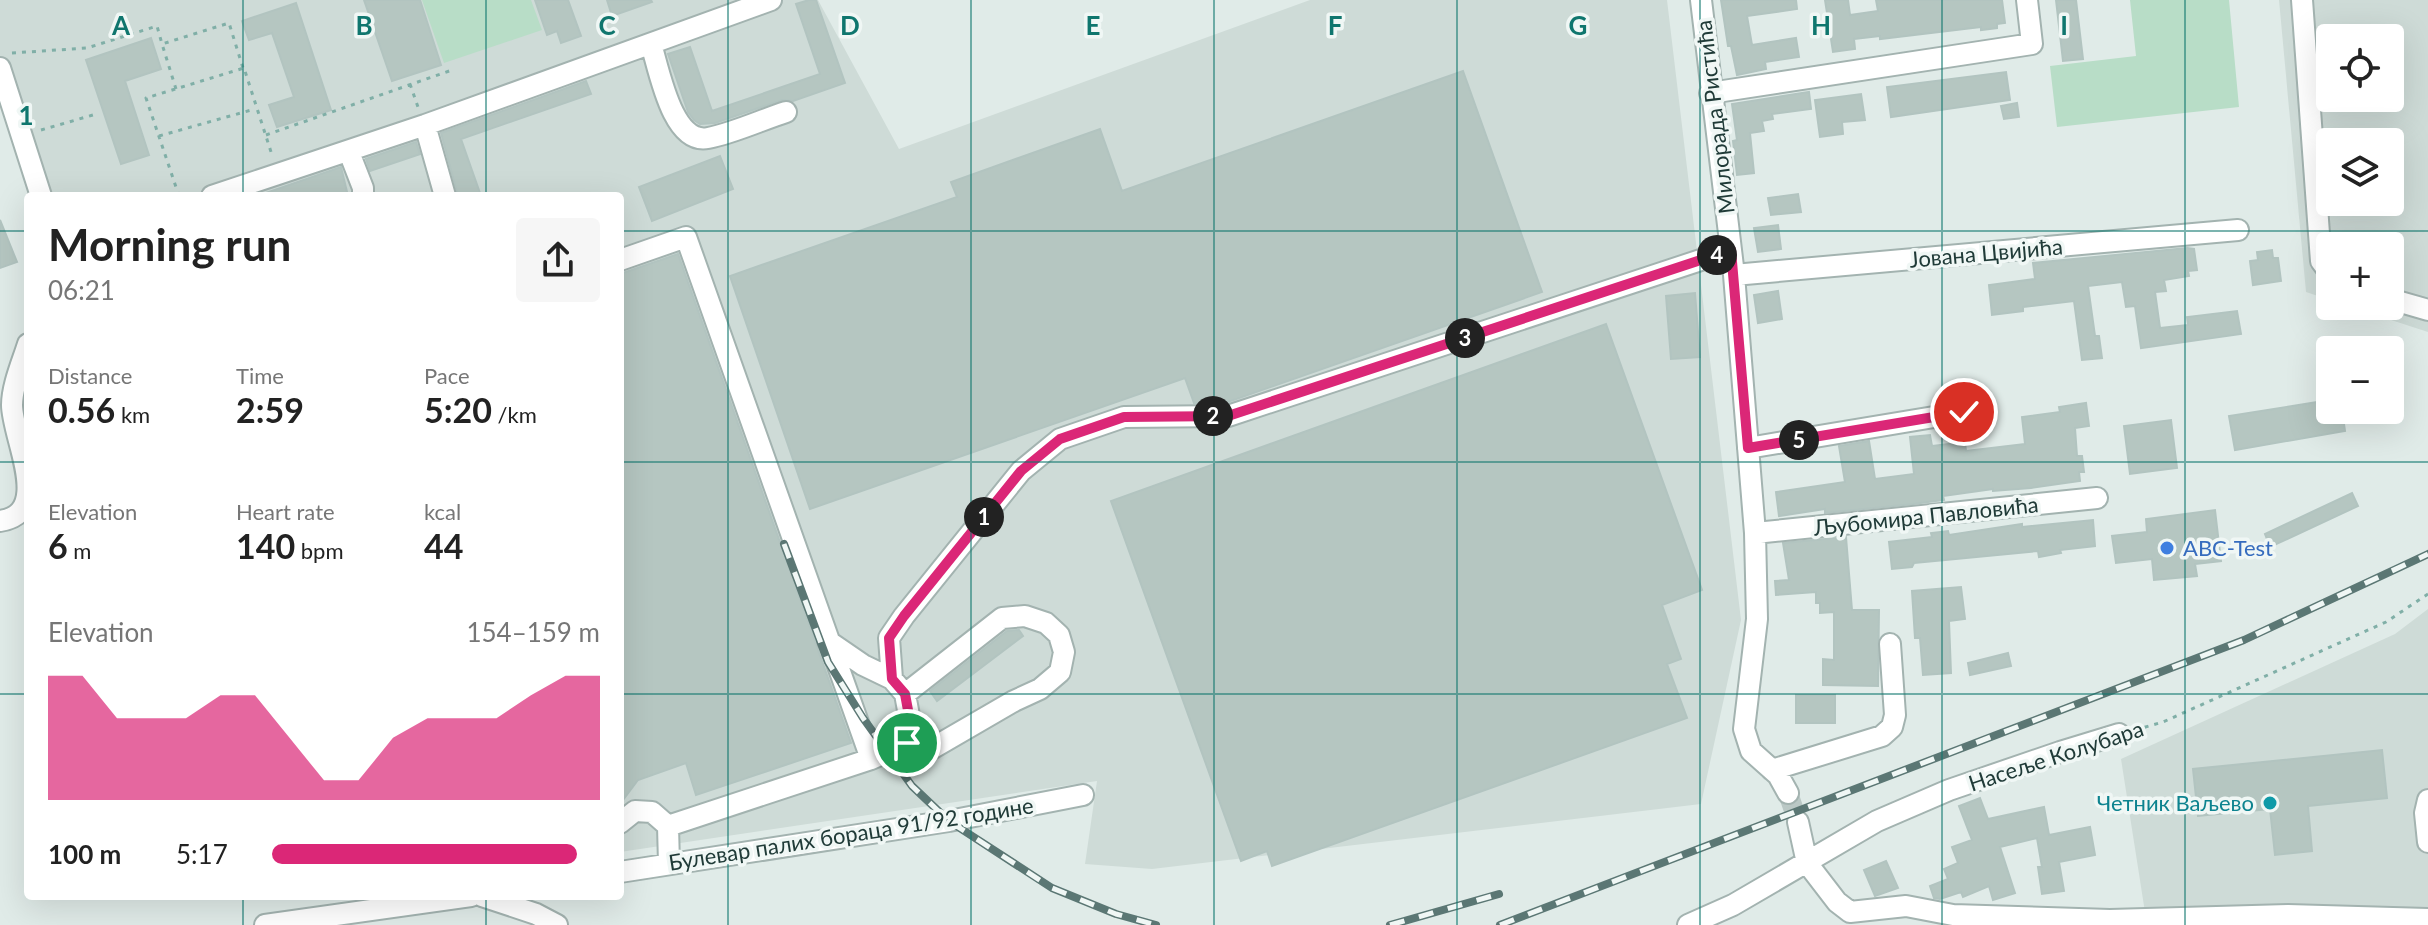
<!DOCTYPE html>
<html lang="en">
<head>
<meta charset="utf-8">
<style>
	:root { --surface:#fff; --page:#f6f6f6; --text:#222; --muted:#767676; --accent:#db2777 }
	body { margin:0; font-family:Lato,sans-serif; background:var(--page); color:var(--text); height:100vh; display:flex; flex-direction:column; font-size:30px; white-space:nowrap }
	* { box-sizing:border-box; margin:0 }
	p { font-size:26px; color:var(--muted) }
	.icon { flex:none; width:44px; height:44px; fill:none; stroke:currentColor; stroke-width:2; stroke-linecap:round; stroke-linejoin:round }
	.map { position:relative; flex:1; overflow:hidden }
	.sheet { position:absolute; left:24px; top:192px; width:600px; height:708px; display:flex; flex-direction:column; background:var(--surface); border-radius:8px; box-shadow:0 8px 32px #0002 }
	.sheet>* { flex:none }
	.controls { position:absolute; left:2316px; top:24px; display:grid; gap:16px }
	.controls a { display:grid; place-items:center; width:88px; height:88px; border-radius:8px; background:var(--surface); box-shadow:0 8px 32px #0002; font-size:40px }
	.pin { position:absolute; display:grid; place-items:center; width:68px; height:68px; color:#fff; margin:-34px; border:4px solid #fff; border-radius:50%; box-shadow:0 2px 8px #0007 }
	.km { position:absolute; width:40px; height:40px; margin:-20px; border-radius:50%; background:#222; color:#fff; font-size:22px; line-height:40px; text-align:center }
	.round { display:grid; place-items:center; flex:none; width:84px; height:84px; border-radius:8px; background:var(--page) }
	.overview { display:flex; align-items:center; justify-content:space-between; height:136px; padding:0 24px }
	h1 { font-size:44px; font-weight:700; line-height:60px }
	.metrics { display:grid; grid-template-columns:repeat(3,1fr); gap:12px; height:136px; padding:8px 24px }
	.metrics div { display:grid; align-content:center }
	.metrics b { font-size:34px; font-weight:700 }
	.metrics small { font-size:22px; font-weight:400 }
	.metrics p { font-size:22px }
	.chart { height:224px; padding:16px 24px }
	.chart p { display:flex; justify-content:space-between }
	.chart svg { width:100%; height:144px; margin-top:8px; fill:var(--accent); opacity:.7 }
	ul { padding:0 24px; list-style:none; font-size:26px }
	li { display:grid; grid-template-columns:128px 96px 1fr; align-items:center; height:60px }
	li i { height:20px; border-radius:10px; background:var(--accent) }
	.map>svg:first-child { display:block }
	.built { fill:#cedbd7; fill-rule:evenodd }
	.green { fill:#b8ddc7 }
	.building { fill:#b5c6c1; stroke:#b2c4c0; stroke-width:2 }
	.lines { fill:none; stroke-linecap:round; stroke-linejoin:round }
	.minor-tunnel { stroke:#bac8c5; stroke-width:20; stroke-dasharray:20 10; stroke-linecap:butt }
	.minor-casing { stroke:#a3b3b0; stroke-width:24 }
	.path { stroke:#80afa7; stroke-width:3; stroke-dasharray:4 6; stroke-linecap:butt }
	.minor { stroke:#fff; stroke-width:20 }
	.rail-casing { stroke:#5b7774; stroke-width:8 }
	.rail { stroke:#f0f7f5; stroke-width:5; stroke-dasharray:15; stroke-linecap:butt }
	.route-casing { stroke:#fff; stroke-width:16 }
	.route { stroke:#db2777; stroke-width:10 }
	.grid { fill:none; stroke:#0f766e; stroke-width:2; stroke-opacity:0.55 }
	.shop-dot { fill:#3f7fe0; stroke:#f0f7f5; stroke-width:3 }
	.culture-dot { fill:#0f9aa8; stroke:#f0f7f5; stroke-width:3 }
	.labels { text-anchor:middle; stroke-width:7; stroke-linejoin:round; paint-order:stroke }
	.street-label { font-size:22px; fill:#203b38; stroke:#f0f7f5 }
	.shop-label { font-size:22px; fill:#366cbe; stroke:#f0f7f5; text-anchor:start }
	.culture-label { font-size:22px; fill:#0d838f; stroke:#f0f7f5; text-anchor:end }
	.grid-label { font-size:26px; text-anchor:middle; font-weight:bold; fill:#0f766e; stroke:#f0f7f5; stroke-width:7; stroke-linejoin:round; paint-order:stroke }
</style>
</head>
<body>
<div class="map">
<svg width="2428" height="925" viewBox="0 0 2428 925">
	<rect width="100%" height="100%" fill="#e0ebe8"/>
	<path class="built" d="M0,0H818L899,149L1310,0H1667L1741,620L1701,804L1152,869L1085,864L1097,781L620,852V196H41L0,68Z
		M2279,0H2428V332L2348,306H2390V246H2330V300L2306,292ZM2330,38H2390V98H2330ZM2330,142H2390V202H2330Z
		M2428,609V925H2147L2121,759L2395,634Z"/>
	<path class="green" d="M422,0H531L542,30L444,63Z
		M2130,0H2229L2239,107L2057,127L2050,66L2136,56Z"/>
	<path class="building" d="M364,0H420L441,65L392,81Z
		M535,0H568L581,36L561,43L557,31L547,35Z
		M607,0H651L652,2L612,16Z
		M809,0H816L845,83L793,101L782,100L715,123L700,124L694,120L688,112L668,54L690,47L712,111L820,74L796,4Z
		M1721,0H1796L1797,9L1747,16L1752,45L1796,38L1799,57L1765,62L1766,69L1737,75L1731,46H1728Z
		M1825,0H1848L1850,15L1878,11L1876,0H2002L2005,23L1997,24V28L1981,30V27L1880,39V36L1854,39L1855,49L1833,52Z
		M2056,0H2076L2083,59L2063,61Z
		M296,3L331,110L277,127L269,105L294,97L272,33L249,40L242,21Z
		M151,38L161,69L125,81L149,155L121,164L86,60Z
		M1463,71L1542,292L1225,403H1194L1185,378L810,509L730,276L957,197L951,182L1100,129L1122,191Z
		M2006,72L2010,100L1891,117L1887,87Z
		M586,81L591,94L461,139L481,196H458L441,133Z
		M1809,92L1811,109L1772,114L1773,119L1762,121L1764,131L1750,133L1754,173L1737,175L1733,141L1737,140L1732,104Z
		M1861,94L1865,120L1842,122L1843,134L1820,137L1815,100Z
		M2017,103L2019,117L2004,119L2001,106Z
		M416,142L420,154L370,171L366,159Z
		M720,156L733,189L652,221L639,187Z
		M341,167L348,196H263V194Z
		M1798,194L1801,212L1771,215L1768,198Z
		M0,220L17,262L0,268Z
		M1778,225L1781,249L1758,252L1754,228Z
		M2187,248L2194,249L2197,270L2188,271L2189,276L2164,280L2166,291L2155,292L2160,328L2188,325L2187,317L2237,311L2241,334L2141,348L2135,306L2126,307L2122,282L2088,286L2095,336H2099L2102,358L2082,360L2074,301L2023,307V311L1992,315L1989,285L2035,279L2033,263Z
		M2272,250L2273,258H2278L2281,281L2253,285L2250,261L2258,260L2257,252Z
		M678,254L851,743L696,795L686,763L638,780L620,804V274Z
		M1778,291L1782,319L1758,323L1754,295Z
		M1695,293L1700,357L1671,359L1666,296Z
		M1606,324L1702,590L1662,605L1681,659L1667,664L1687,718L1272,866L1267,851L1241,861L1111,501Z
		M2330,400V410H2342L2345,431L2235,450L2229,416Z
		M2086,403L2089,426L2075,428L2077,456H2082L2084,472H2079L2080,481L2031,488L1993,491V489L1943,496L1944,500L1913,504L1825,513V509L1779,516L1776,492L1845,482L1839,446L1869,441L1875,479L1914,474L1910,437L1930,435L1932,446L1965,442L1966,451L2025,444L2022,417L2060,412L2059,407Z
		M2171,420L2177,468L2130,474L2124,426Z
		M2352,493L2358,506L2270,547L2265,534Z
		M2215,510L2221,561L2195,564L2197,576L2154,580L2152,559L2116,563L2112,536L2147,532L2146,519Z
		M2093,520L2095,546L2060,550L2061,553L2039,557L2038,551L1914,563L1912,567L1892,569L1889,542L1932,537L1931,533L1948,531L1949,535L2022,524V527Z
		M1846,537L1852,610H1879L1878,686L1823,685V659L1834,660V612L1820,613V603H1816V592L1776,595L1775,581L1789,580L1783,543Z
		M1961,587L1965,619L1949,621L1951,673L1923,675L1920,638H1915L1912,591Z
		M1019,630L1023,636L937,701L930,691L1007,631Z
		M2008,653L2011,666L1970,675L1968,663Z
		M1796,695H1835V723H1796Z
		M2382,750L2387,798L2308,806L2312,851L2275,855L2270,809L2198,816L2193,769Z
		M1980,798L1988,819L2044,807L2049,835L2090,827L2095,855L2059,862L2064,891L2042,894L2038,867H2042L2037,838L2000,847L2015,893L1993,900L1989,886L1963,897L1961,892L1940,899L1934,898L1930,886L1948,879L1944,869L1958,863L1952,847L1972,840L1959,806Z
		M1886,861L1898,888L1875,896L1864,870Z"/>
	<g class="lines">
		<path class="minor-tunnel" d="M1788,793L1798,822"/>
		<defs>
			<path id="minor" d="M1701,0L1734,275L1755,533L1757,619L1744,729L1751,751L1778,775L1788,793
				M2302,0L2321,261L2330,273
				M651,44C659,69 672,145 708,138C734,133 761,120 786,112
				M0,68L41,196
				M1710,93L2032,44L2027,0
				M425,125L445,196
				M349,152L363,188V196
				M212,196L425,125L771,0
				M620,260L686,237L871,759L668,826L669,864
				M1734,275L2238,230
				M2390,299L2428,310
				M1748,448L1964,412
				M0,521C54,513 12,438 12,405C12,386 22,363 28,344
				M1755,533L2097,498
				M828,641L863,665L892,679L905,694L910,721L907,743L871,759
				M892,679L889,638L904,616L1021,471L1060,439L1124,417L1228,416L1731,250
				M905,694L1002,618L1025,616L1046,623L1059,635L1064,652L1060,672L1040,689L1014,701L926,752L907,743
				M1772,770L1882,736L1892,727L1895,715L1890,644
				M2428,800L2425,813L2428,842
				M1798,822L1807,863L1837,902L1850,912L1906,906L1953,915L2110,920L2288,915L2428,919
				M620,823L635,811L652,812L668,826
				M620,872L949,821L1083,795
				M482,896L536,914L557,925
				M265,925L471,896
				M1688,925L1733,905L1877,821L1949,790L2060,752L2119,734"/>
		</defs>
		<use href="#minor" class="minor-casing"/>
		<path class="path" d="M12,53L87,48L157,26L162,44
			M410,84L418,107
			M176,89L162,44L229,23L243,68
			M41,130L93,115
			M266,135L452,70
			M159,136L255,109
			M179,196L146,98L244,68L272,155
			M2135,730L2163,722L2386,622L2428,594"/>
		<use href="#minor" class="minor"/>
		<defs>
			<path id="rail" d="M784,544L828,662L863,718L912,786L949,821L1052,888L1116,914L1156,925
				M1390,925L1499,894
				M1500,925L2244,640L2428,554"/>
		</defs>
		<use href="#rail" class="rail-casing"/>
		<use href="#rail" class="rail"/>
	</g>
	<g class="lines">
		<defs>
			<path id="route" d="M907,743L910,721L905,694L892,679L889,638L904,616L1021,471L1060,439L1124,417L1228,416L1731,250L1748,448L1964,412"/>
		</defs>
		<use href="#route" class="route-casing"/>
		<use href="#route" class="route"/>
	</g>
	<path class="grid" d="M243,0V196M486,0V196M728,0V925M971,0V925M1214,0V925M1457,0V925M1700,0V925M1942,0V925M2185,0V925M0,231H28M620,231H2428M0,462H28M620,462H2428M0,694H28M620,694H2428M243,896V925M486,896V925"/>
	<circle class="shop-dot" cx="2167" cy="548" r="8"/>
	<circle class="culture-dot" cx="2270" cy="803" r="8"/>
	<g class="labels">
		<g class="street-label">
			<text transform="translate(1715 117) rotate(-97)" y="8">Милорада Ристића</text>
			<text transform="translate(1986 253) rotate(-5)" y="8">Јована Цвијића</text>
			<text transform="translate(1926 516) rotate(-6)" y="8">Љубомира Павловића</text>
			<text transform="translate(2056 756) rotate(-18)" y="8">Насеље Колубара</text>
			<text transform="translate(851 834) rotate(-9)" y="8">Булевар палих бораца 91/92 године</text>
		</g>
		<g class="shop-label">
			<text x="2183" y="556">ABC-Test</text>
		</g>
		<g class="culture-label">
			<text x="2254" y="811">Четник Ваљево</text>
		</g>
	</g>
	<g class="grid-label">
		<text x="121" y="35">A</text>
		<text x="364" y="35">B</text>
		<text x="607" y="35">C</text>
		<text x="850" y="35">D</text>
		<text x="1093" y="35">E</text>
		<text x="1335" y="35">F</text>
		<text x="1578" y="35">G</text>
		<text x="1821" y="35">H</text>
		<text x="2064" y="35">I</text>
		<text x="26" y="125">1</text>
	</g>
</svg>
<div class="controls">
<a><svg class="icon" aria-label="locate" viewBox="0 0 24 24"><circle cx="12" cy="12" r="6"/><path d="M12 2v4M12 18v4M2 12h4M18 12h4"/></svg></a>
<a><svg class="icon" aria-label="layers" viewBox="0 0 24 24"><path d="M12 4l9 5-9 5-9-5zM3 14l9 5 9-5"/></svg></a>
<a>+</a>
<a>−</a>
</div>
<div class="pin" style="left:907px;top:743px;background:#1e9e55"><svg class="icon" aria-label="arrive" viewBox="0 0 24 24"><path d="M6 21V4h12l-3 4 3 4H6"/></svg></div>
<div class="pin" style="left:1964px;top:412px;background:#d93025"><svg class="icon" aria-label="check" viewBox="0 0 24 24"><path d="M5 12l5 5 9-10"/></svg></div>
<b class="km" style="left:984px;top:517px">1</b>
<b class="km" style="left:1213px;top:416px">2</b>
<b class="km" style="left:1465px;top:338px">3</b>
<b class="km" style="left:1717px;top:255px">4</b>
<b class="km" style="left:1799px;top:440px">5</b>
<section class="sheet">
<div class="overview"><div><h1>Morning run</h1><p>06:21</p></div><a class="round"><svg class="icon" aria-label="share" viewBox="0 0 24 24"><path d="M12 15V3M7 8l5-5 5 5M5 13v7h14v-7"/></svg></a></div>
<div class="metrics">
<div><p>Distance</p><b>0.56<small> km</small></b></div>
<div><p>Time</p><b>2:59</b></div>
<div><p>Pace</p><b>5:20<small> /km</small></b></div>
</div>
<div class="metrics">
<div><p>Elevation</p><b>6<small> m</small></b></div>
<div><p>Heart rate</p><b>140<small> bpm</small></b></div>
<div><p>kcal</p><b>44</b></div>
</div>
<div class="chart"><p><span>Elevation</span>154–159 m</p>
<svg viewBox="0 0 160 44" preserveAspectRatio="none"><path d="M0 44V6L10 6L20 19L30 19L40 19L50 12L60 12L70 25L80 38L90 38L100 25L110 19L120 19L130 19L140 12L150 6L160 6V44z"/></svg>
</div>
<ul>
<li><b>100 m</b>5:17<i style="width:93%"></i></li>
</ul>
</section>
</div>
</body>
</html>
